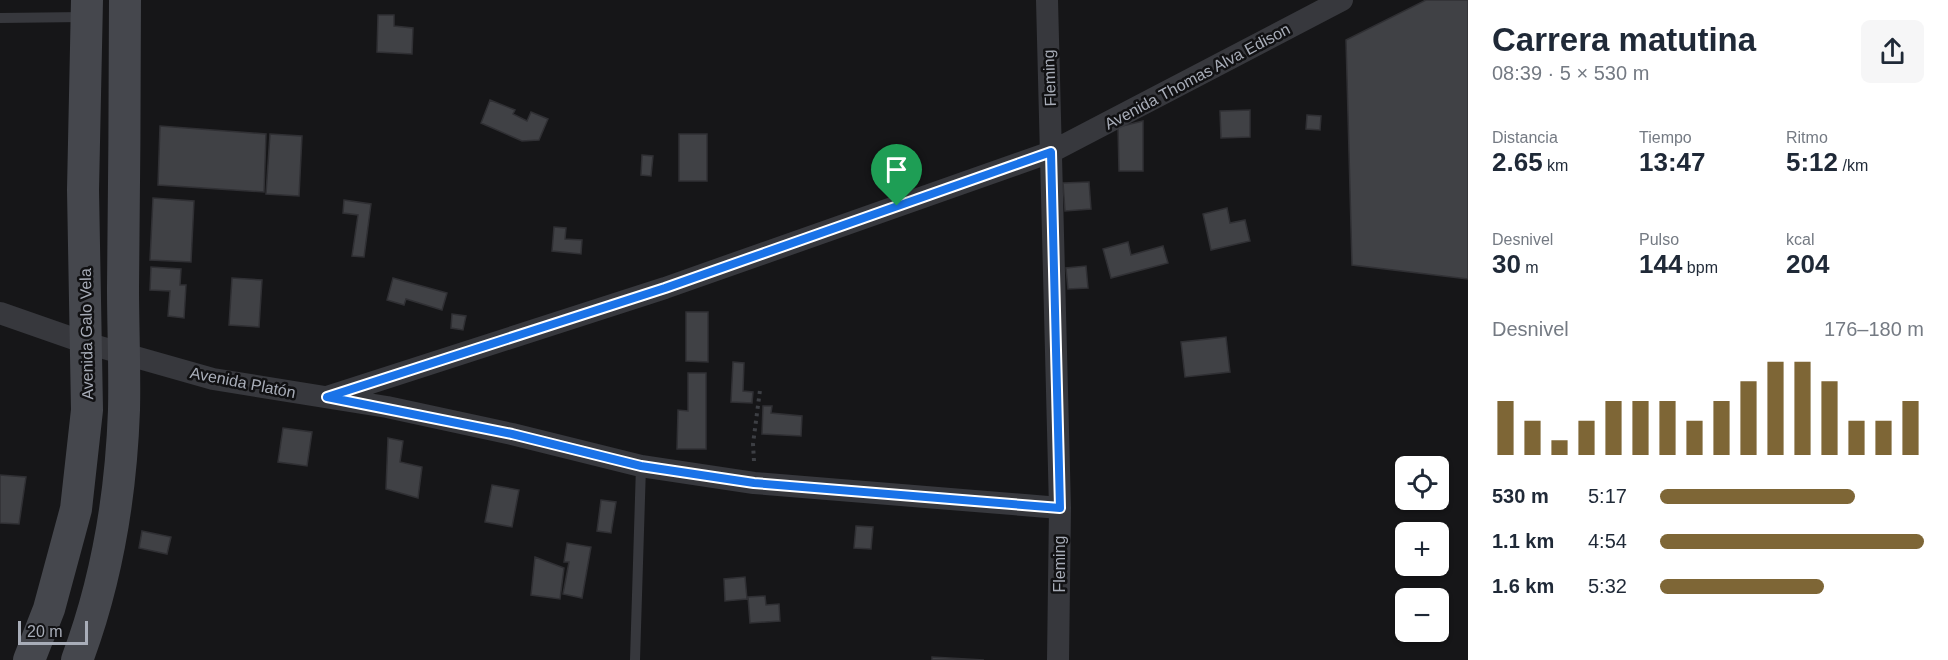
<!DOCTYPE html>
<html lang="es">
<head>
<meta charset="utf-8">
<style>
	:root { --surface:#fff; --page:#f6f6f7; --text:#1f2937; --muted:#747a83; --accent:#7e6636 }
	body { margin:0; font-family:Arial,sans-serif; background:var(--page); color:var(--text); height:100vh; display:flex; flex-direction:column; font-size:22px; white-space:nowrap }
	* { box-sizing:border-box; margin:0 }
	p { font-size:20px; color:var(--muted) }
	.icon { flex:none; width:33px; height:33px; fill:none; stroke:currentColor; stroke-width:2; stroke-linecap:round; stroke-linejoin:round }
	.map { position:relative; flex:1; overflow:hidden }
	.details { display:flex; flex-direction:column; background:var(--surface); width:480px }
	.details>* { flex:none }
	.controls { position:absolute; left:1395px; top:456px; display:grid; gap:12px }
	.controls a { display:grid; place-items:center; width:54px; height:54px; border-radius:9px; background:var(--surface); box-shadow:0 2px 4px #0004; font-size:30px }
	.scale { position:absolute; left:18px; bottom:15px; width:70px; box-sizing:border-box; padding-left:6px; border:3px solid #a8adb8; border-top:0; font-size:16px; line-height:21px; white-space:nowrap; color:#a8adb8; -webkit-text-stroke:4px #111113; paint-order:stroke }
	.pin { position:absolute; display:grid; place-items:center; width:51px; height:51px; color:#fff; margin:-62px -26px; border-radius:50% 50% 50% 0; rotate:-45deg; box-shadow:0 0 6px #0007 }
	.pin .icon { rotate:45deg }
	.round { display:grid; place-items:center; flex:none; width:63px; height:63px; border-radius:9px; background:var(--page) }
	.summary { display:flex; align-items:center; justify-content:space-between; height:102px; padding:0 24px }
	h1 { font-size:33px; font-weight:700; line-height:45px }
	.metrics { display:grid; grid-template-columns:repeat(3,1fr); gap:9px; height:102px; padding:6px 24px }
	.metrics div { display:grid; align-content:center }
	.metrics b { font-size:26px; font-weight:700 }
	.metrics small { font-size:16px; font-weight:400 }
	.metrics p { font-size:16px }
	.chart { height:168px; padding:12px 24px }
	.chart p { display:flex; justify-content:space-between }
	.chart svg { width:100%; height:108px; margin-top:6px; stroke:var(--accent); stroke-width:6 }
	ul { padding:0 24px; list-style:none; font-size:20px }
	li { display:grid; grid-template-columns:96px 72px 1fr; align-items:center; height:45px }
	li i { height:15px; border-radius:8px; background:var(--accent) }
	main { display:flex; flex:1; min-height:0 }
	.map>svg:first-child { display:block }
	.building { fill:#404145; stroke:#303034; stroke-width:1.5 }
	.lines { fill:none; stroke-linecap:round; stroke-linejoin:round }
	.path { stroke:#3d3f44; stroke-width:4; stroke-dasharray:3 4.5; stroke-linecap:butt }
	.lane { stroke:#37383d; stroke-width:10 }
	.street { stroke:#37383d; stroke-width:22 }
	.secondary { stroke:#45474d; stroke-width:32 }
	.route-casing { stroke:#fff; stroke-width:12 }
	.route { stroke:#1a73e8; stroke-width:8 }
	.labels { text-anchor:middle; stroke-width:5; stroke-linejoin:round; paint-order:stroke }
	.street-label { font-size:16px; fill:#a8adb8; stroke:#111113 }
</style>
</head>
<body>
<main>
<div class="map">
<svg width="1468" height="660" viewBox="0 0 1468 660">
	<rect width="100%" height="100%" fill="#161618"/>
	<path class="building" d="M1426,0H1468V279L1352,265L1346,40Z
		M378,15H394V26L413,28L412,54L377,52Z
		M490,100L515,110L513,114L527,121L531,112L548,119L539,140L522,141L481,123Z
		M1250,110V137L1221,138L1220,111Z
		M1307,115L1321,116L1320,130L1306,129Z
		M1143,121V171H1119L1118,127Z
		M160,126L266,134L264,192L158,185Z
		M270,134L302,136L299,196L266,194Z
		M679,134H707V181H679Z
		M642,155L653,156L651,176L641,175Z
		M1089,182L1091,209L1065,211L1063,183Z
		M153,198L194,201L191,262L150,260Z
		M344,200L371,204L364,257L352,256L358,215L343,213Z
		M1227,208L1230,223L1245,220L1250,241L1211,250L1203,214Z
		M554,227L566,228L565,239L582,240L581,254L552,251Z
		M1128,242L1131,255L1163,246L1168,263L1111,278L1103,249Z
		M1086,266L1088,288L1068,289L1066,268Z
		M151,267L181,269L180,285H186L184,318L168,316L170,291L150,290Z
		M232,278L262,280L259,327L229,325Z
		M393,278L447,293L442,310L406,299L404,305L387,300Z
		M686,312H708V362L686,361Z
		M452,314L466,316L463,330L451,328Z
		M1226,337L1230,372L1185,377L1181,342Z
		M733,362L744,363L743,391L753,392L752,403L731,402Z
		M688,373H706V449H677L678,410L688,411Z
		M763,406H772L771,413L802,416L801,436L762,434Z
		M283,428L312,432L307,466L278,462Z
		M388,438L403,441L400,462L422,467L418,498L386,489Z
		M0,475L26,477L19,524L0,523Z
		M492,485L519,490L512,527L485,522Z
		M601,500L616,502L611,533L597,531Z
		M856,526L873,527L871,549L854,548Z
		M142,531L171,537L167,554L139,548Z
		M567,543L591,547L582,598L563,594L569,562H564Z
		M535,557L564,568L560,599L531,595Z
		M745,577L747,599L725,601L724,579Z
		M765,596L766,605L779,604L780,621L750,623L748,597Z
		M932,657L984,660H932Z"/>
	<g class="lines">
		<path class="path" d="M754,461L753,444L760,390"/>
		<path class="lane" d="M0,18L84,17
			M635,660L641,466"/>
		<path class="street" d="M1047,0L1060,508L1058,660
			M0,313L86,343L213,379L387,407L512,434L641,466L754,483L1060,508
			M327,397L665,288L1051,152L1342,0"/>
		<path class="secondary" d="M29,660L49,609L76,509L87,410L83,190L87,0
			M77,660C107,580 121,495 124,410C125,369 123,328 123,287C124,191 125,96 125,0"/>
	</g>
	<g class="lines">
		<defs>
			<path id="route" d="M1051,152L1060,508L754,483L641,466L512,434L327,397L665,288Z"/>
		</defs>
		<use href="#route" class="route-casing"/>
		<use href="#route" class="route"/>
	</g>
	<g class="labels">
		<g class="street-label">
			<text transform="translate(1197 76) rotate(-28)" y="6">Avenida Thomas Alva Edison</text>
			<text transform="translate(1049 78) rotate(-92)" y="6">Fleming</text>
			<text transform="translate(86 334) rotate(-91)" y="6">Avenida Galo Vela</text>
			<text transform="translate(243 382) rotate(11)" y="6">Avenida Platón</text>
			<text transform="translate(1059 564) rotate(-90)" y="6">Fleming</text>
		</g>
	</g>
</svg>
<div class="controls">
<a><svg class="icon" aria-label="locate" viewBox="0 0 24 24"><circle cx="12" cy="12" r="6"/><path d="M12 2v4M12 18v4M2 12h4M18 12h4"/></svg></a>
<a>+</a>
<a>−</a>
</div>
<div class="scale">20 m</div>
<div class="pin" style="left:897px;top:206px;background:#1e9e55"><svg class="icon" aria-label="arrive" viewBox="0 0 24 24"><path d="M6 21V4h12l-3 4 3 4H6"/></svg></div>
</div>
<section class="details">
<div class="summary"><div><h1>Carrera matutina</h1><p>08:39 · 5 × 530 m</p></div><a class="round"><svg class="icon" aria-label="share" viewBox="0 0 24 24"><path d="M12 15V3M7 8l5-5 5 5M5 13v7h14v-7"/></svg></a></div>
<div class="metrics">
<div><p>Distancia</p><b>2.65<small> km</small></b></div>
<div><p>Tiempo</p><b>13:47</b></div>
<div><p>Ritmo</p><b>5:12<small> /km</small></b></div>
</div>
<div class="metrics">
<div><p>Desnivel</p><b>30<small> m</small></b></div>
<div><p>Pulso</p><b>144<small> bpm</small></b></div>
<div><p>kcal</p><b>204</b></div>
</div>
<div class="chart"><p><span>Desnivel</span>176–180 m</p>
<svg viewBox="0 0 160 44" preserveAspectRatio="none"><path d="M5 44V22M15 44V30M25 44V38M35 44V30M45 44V22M55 44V22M65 44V22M75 44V30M85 44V22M95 44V14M105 44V6M115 44V6M125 44V14M135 44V30M145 44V30M155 44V22"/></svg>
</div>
<ul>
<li><b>530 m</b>5:17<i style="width:74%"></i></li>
<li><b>1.1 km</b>4:54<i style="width:100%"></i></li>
<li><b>1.6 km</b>5:32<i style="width:62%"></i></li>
</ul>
</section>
</main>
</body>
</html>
